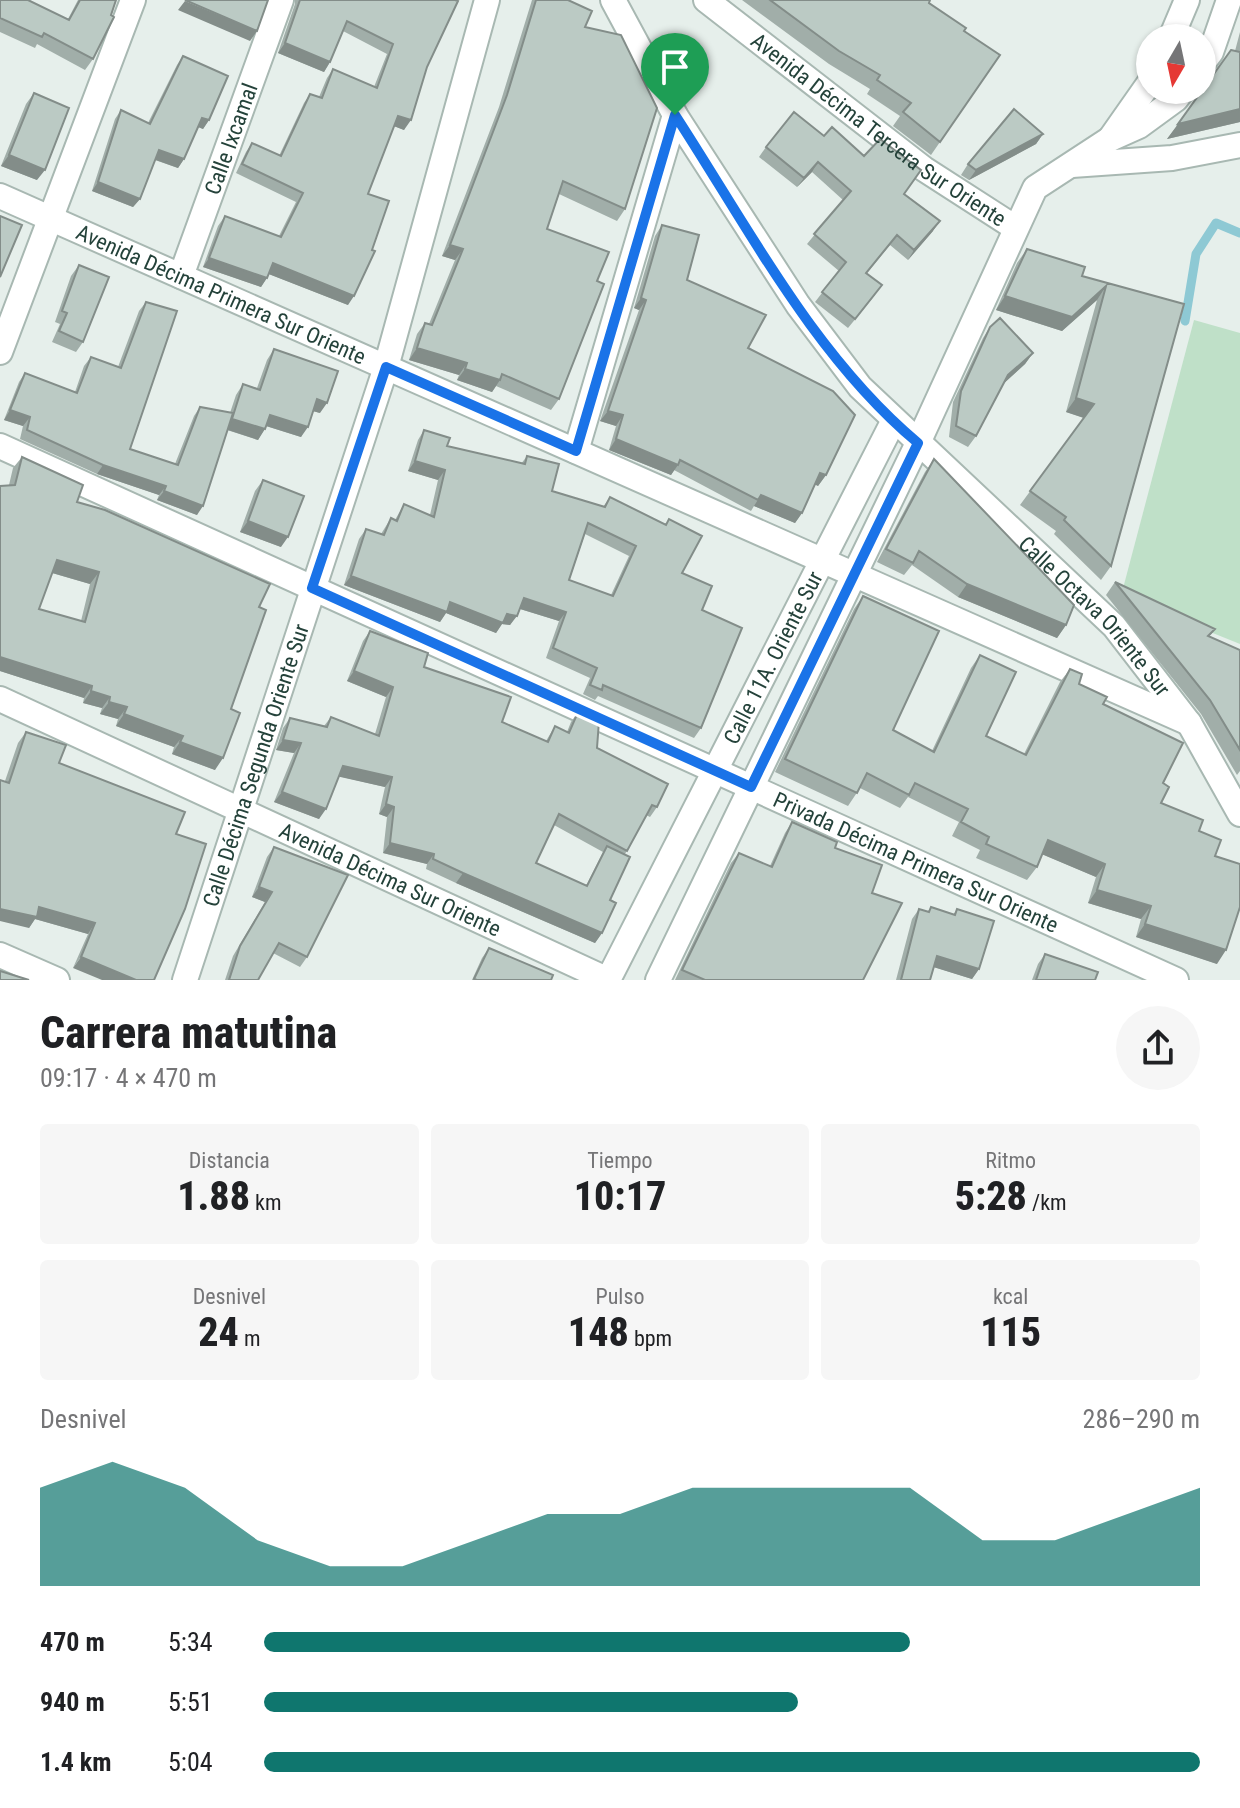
<!DOCTYPE html>
<html lang="es">
<head>
<meta charset="utf-8">
<style>
	:root { --surface:#fff; --page:#f6f6f6; --text:#202124; --muted:#757577; --accent:#0f766e }
	body { margin:0; font-family:"Roboto Condensed",sans-serif; background:var(--page); color:var(--text); height:100vh; display:flex; flex-direction:column; font-size:30px; white-space:nowrap }
	* { box-sizing:border-box; margin:0 }
	p { font-size:26px; color:var(--muted) }
	.icon { flex:none; width:44px; height:44px; fill:none; stroke:currentColor; stroke-width:2; stroke-linecap:round; stroke-linejoin:round }
	.map { position:relative; height:980px; overflow:hidden }
	.sheet { display:flex; flex-direction:column; background:var(--surface); flex:1 }
	.sheet>* { flex:none }
	.needle { width:52px; rotate:189deg }
	.fabs { position:absolute; left:1136px; top:24px; display:grid; gap:16px }
	.fabs a { display:grid; place-items:center; width:80px; height:80px; border-radius:50%; background:var(--surface); box-shadow:0 2px 6px #0004; font-size:40px }
	.pin { position:absolute; display:grid; place-items:center; width:68px; height:68px; color:#fff; margin:-82px -34px; border-radius:50% 50% 50% 0; rotate:-45deg; box-shadow:0 0 8px #0007 }
	.pin .icon { rotate:45deg }
	.round { display:grid; place-items:center; flex:none; width:84px; height:84px; border-radius:42px; background:var(--page) }
	.headline { display:flex; align-items:center; justify-content:space-between; height:136px; padding:0 40px }
	h1 { font-size:44px; font-weight:800; line-height:60px }
	.metrics { display:grid; grid-template-columns:repeat(3,1fr); gap:12px; height:136px; padding:8px 40px }
	.metrics div { display:grid; align-content:center; border-radius:8px; background:var(--page); text-align:center }
	.metrics b { font-size:40px; font-weight:800 }
	.metrics small { font-size:22px; font-weight:400 }
	.metrics p { font-size:22px }
	.chart { height:224px; padding:16px 40px }
	.chart p { display:flex; justify-content:space-between }
	.chart svg { width:100%; height:144px; margin-top:8px; fill:var(--accent); opacity:.7 }
	ul { padding:0 40px; list-style:none; font-size:26px }
	li { display:grid; grid-template-columns:128px 96px 1fr; align-items:center; height:60px }
	li i { height:20px; border-radius:10px; background:var(--accent) }
	.map>svg:first-child { display:block }
	.green { fill:#bfe0c8 }
	.lines { fill:none; stroke-linecap:round; stroke-linejoin:round }
	.stream { stroke:#8ec9d4; stroke-width:9 }
	.minor-casing { stroke:#a8b8b2; stroke-width:28 }
	.tertiary-casing { stroke:#a8b8b2; stroke-width:28 }
	.minor { stroke:#fff; stroke-width:24 }
	.tertiary { stroke:#fff; stroke-width:24 }
	.wall { fill:#a1aea9; fill-rule:evenodd }
	.shaded-wall { fill:#838d89 }
	.building { fill:#bbcac4; stroke:#838d89; stroke-width:2; fill-rule:evenodd }
	.route-casing { stroke:#fff; stroke-width:16 }
	.route { stroke:#1a73e8; stroke-width:10 }
	.labels { text-anchor:middle; stroke-width:7; stroke-linejoin:round; paint-order:stroke }
	.street-label { font-size:22px; fill:#24423a; stroke:#f7fbf9 }
</style>
</head>
<body>
<div class="map">
<svg width="1240" height="980" viewBox="0 0 1240 980">
	<rect width="100%" height="100%" fill="#e6efeb"/>
	<path class="green" d="M1194,320L1240,333V644L1121,596Z"/>
	<g class="lines">
		<path class="stream" d="M1185,321L1196,254L1216,223L1240,233"/>
		<defs>
			<g id="minor">
				<path id="s1" d="M706,0L924,169L1014,227"/>
				<path d="M1171,38L1187,0"/>
				<path d="M1202,64L1211,52L1229,0"/>
				<path d="M1110,139L1150,82"/>
				<path d="M1072,165L1172,158L1240,145"/>
				<path id="s2" d="M0,196L1189,723"/>
				<path id="s3" d="M181,276L281,0"/>
				<path d="M0,352L133,0"/>
				<path id="s4" d="M0,446L1176,980"/>
				<path d="M576,451L675,115"/>
				<path id="s5" d="M0,699L608,980L893,422"/>
				<path d="M0,955L57,980"/>
				<path id="s6" d="M185,980L386,367L487,0"/>
				<path d="M658,980L918,443L1035,188L1110,139L1139,126L1176,99L1183,90"/>
			</g>
			<g id="tertiary">
				<path id="s7" d="M613,0L675,115L798,305L860,387L1114,626L1189,723L1240,814"/>
			</g>
		</defs>
		<use href="#minor" class="minor-casing"/>
		<use href="#tertiary" class="tertiary-casing"/>
		<use href="#minor" class="minor"/>
		<use href="#tertiary" class="tertiary"/>
	</g>
	<path class="wall" d="M0,0L68,19L78,0H116L93,59L85,70L37,44L35,48L0,32Z
		M295,0H455L427,67L404,130L394,126L368,194L348,305L269,274L261,287L203,267L218,226L225,216L279,236L296,202L236,173L246,152L252,143L279,156L304,103L310,94L319,97L327,78L333,69L374,87L387,54L343,31L330,62L324,72L278,53L295,4Z
		M532,0H568L585,27L625,209L617,221L559,194L547,229L597,281L559,399L551,410L496,386L492,392L457,380L459,375L409,360L417,334L425,323L429,324L455,260L442,256L499,107Z
		M742,0H930L929,3L964,31L1000,55L931,155L893,126L900,116L867,94L870,89L829,64Z
		M1240,32V122L1167,139L1235,51Z
		M183,56L209,120L203,129L198,127L184,159L178,168L155,160L140,199L133,207L92,191L115,119L121,110L148,123L177,65Z
		M34,93L37,180L1,166L26,104Z
		M1043,134L1036,144L969,180L961,175L968,164Z
		M824,136L904,194L933,231L908,260L890,245L867,273L875,295L848,328L815,302L839,271L807,244L843,200L812,172L797,187L759,157L766,147Z
		M662,225L687,280L748,348L826,475L818,486L815,484L802,513L795,523L754,506L751,511L674,470L671,475L609,450L616,426L600,421L639,310L634,308L655,236Z
		M1027,249L1082,276L1184,304L1111,566L1101,580L1054,534L1056,531L1020,505L1084,418L1066,412L1097,300L1062,331L996,310L1017,263Z
		M79,265L83,342L76,352L52,342L60,324L55,322L71,276Z
		M146,302L130,449L175,464L194,416L200,407L230,413L236,395L243,384L257,388L267,360L274,349L320,413L313,411L301,437L266,426L258,440L227,430L197,515L157,500L159,495L97,474L20,439L23,426L4,420L19,382L25,373L75,392L84,366L91,357L118,367L139,311Z
		M990,327L1033,353L1025,364L1004,383L976,436L968,447L949,437L953,402L983,338Z
		M424,430L447,446L521,464L527,456L552,491L603,507L610,497L666,525L669,519L682,573L702,610L701,728L694,738L598,696L595,700L583,694L590,678L546,658L559,621L520,609L510,625L502,624L496,633L446,613L440,622L344,585L359,539L366,529L381,534L391,518L395,520L404,504L430,515L438,480L408,471L418,440ZM585,534L629,556L611,595L569,580Z
		M22,457L77,502L259,607L215,770L172,754L174,747L116,726L118,719L100,714L102,708L83,703L84,698L0,671V486L9,485L13,468ZM52,573L90,584L81,621L39,609Z
		M934,459L1066,625L1057,638L958,597L912,565L904,575L877,562L925,472Z
		M263,480L281,547L240,532L255,491Z
		M1115,582L1215,629L1209,637L1240,650V771L1237,775L1201,714L1106,595Z
		M863,596L893,730L932,751L971,668L980,655L986,736L1024,754L1060,682L1070,669L1079,684L1103,704L1163,783L1161,803L1199,831L1215,856L1217,964L1136,937L1141,919L1088,903L1096,877L1042,854L1037,867L1027,880L976,858L980,850L952,836L959,822L908,797L900,808L860,788L848,806L775,772L854,609Z
		M370,631L424,667L502,722L546,741L555,726L567,732L571,722L578,712L597,748L657,807L650,817L646,815L625,854L610,900L602,933L595,943L456,883L426,869L427,864L383,853L387,817L379,814L385,787L338,776L319,819L274,802L294,753L276,750L283,728L290,718L324,726L331,717L375,734L386,697L347,681L363,641ZM554,825L603,852L586,886L536,863Z
		M26,732L59,763L185,812L73,968L88,934L35,919L29,928L5,781L18,743Z
		M792,822L835,848L872,893L863,980H675L731,863L739,853L770,866L785,833Z
		M274,847L307,957L300,967L273,953L258,980H225L233,956L265,902L252,897L267,857Z
		M931,907L953,915L957,909L979,969L972,979L934,967L930,980H896L912,919L919,909L928,912Z
		M489,948L551,980H472L482,958Z
		M1045,954L1095,980H1032L1038,964Z"/>
	<path class="shaded-wall" d="M185,1L257,31L250,41L178,10Z
		M285,43L330,62L324,72L278,53Z
		M1240,109V122L1167,139L1178,124Z
		M398,116L411,120L404,130L391,125Z
		M202,118L209,120L203,129L196,126Z
		M1043,134L1036,144L969,180L976,170Z
		M159,150L184,159L178,168L153,159Z
		M9,155L45,170L37,180L1,166Z
		M818,162L812,172L797,187L804,178Z
		M98,182L140,199L133,207L92,191Z
		M940,221L933,231L908,260L914,250Z
		M450,245L463,249L455,260L442,256Z
		M209,258L267,278L261,287L203,267Z
		M273,263L354,296L348,305L266,273Z
		M1106,286L1097,300L1062,331L996,310L1005,296Z
		M641,298L646,300L639,310L634,308Z
		M417,348L467,363L459,375L409,360Z
		M1033,353L1025,364L1001,386L1008,375Z
		M465,369L500,380L492,392L457,380Z
		M1076,398L1094,404L1084,418L1066,412Z
		M317,399L327,403L320,413L309,410Z
		M10,410L30,417L23,426L4,420Z
		M608,411L623,415L616,426L600,421Z
		M270,415L308,427L301,437L263,425Z
		M232,419L265,429L258,440L225,429Z
		M616,439L678,465L671,475L609,450Z
		M415,461L445,470L438,480L408,471Z
		M103,465L166,486L159,495L97,474Z
		M820,473L826,475L818,486L812,483Z
		M164,491L203,506L197,515L157,500Z
		M761,495L802,513L795,523L754,506Z
		M248,521L288,537L281,547L240,532Z
		M57,560L99,572L90,584L49,572Z
		M351,576L450,602L517,616L510,625L502,624L496,633L446,613L440,622L344,585Z
		M967,584L1066,625L1057,638L958,597Z
		M524,598L566,612L559,621L517,608Z
		M0,657L92,686L84,698L0,671Z
		M354,671L393,687L386,697L347,681Z
		M91,691L110,697L102,708L83,703Z
		M109,702L127,707L118,719L100,714Z
		M124,714L183,736L174,747L116,726Z
		M283,740L301,743L294,753L276,750Z
		M180,742L223,758L215,770L172,754Z
		M343,766L392,777L385,787L336,776Z
		M282,792L326,809L319,819L274,802Z
		M386,804L394,807L387,817L379,814Z
		M1048,840L1105,864L1096,877L1039,853Z
		M390,843L434,854L427,864L383,853Z
		M463,873L602,933L595,943L456,883Z
		M259,887L272,892L265,902L252,897Z
		M1097,890L1151,906L1141,919L1088,903Z
		M39,907L95,923L88,934L35,919L29,928L0,921V909Z
		M1145,924L1226,950L1217,964L1136,937Z
		M937,956L979,969L972,979L930,966Z
		M81,957L136,980H102L73,968Z"/>
	<path class="building" d="M0,0H28L69,20L80,0H116L111,15L114,17L93,59L44,33L42,37L0,18Z
		M185,0H268L257,31Z
		M300,0H455L458,1L427,67L411,120L398,116L368,194L389,201L372,250L375,251L354,296L273,263L267,278L209,258L225,216L281,237L303,193L242,164L252,143L281,156L310,94L322,98L333,69L377,88L393,44L347,21L330,62L285,43Z
		M536,0H568L592,11L585,27L621,35L657,108L625,209L563,181L547,229L609,252L597,281L604,284L559,399L502,374L500,380L465,369L467,363L417,348L425,323L432,325L463,249L450,245L507,95Z
		M770,0H930L929,3L966,28L964,31L1000,55L940,142L903,112L911,103L877,80L880,75L839,51Z
		M1231,50L1240,52V109L1178,124Z
		M183,56L228,76L209,120L202,118L184,159L159,150L140,199L98,182L121,110L150,124Z
		M34,93L69,108L45,170L9,155Z
		M1014,109L1043,134L976,170L968,164Z
		M794,112L824,136L832,127L864,156L880,139L921,170L904,194L940,221L914,250L897,235L866,273L882,285L855,319L822,292L846,262L814,234L851,191L818,162L804,178L766,147Z
		M0,216L22,225L0,277Z
		M662,225L699,235L687,280L766,315L748,348L833,391L855,415L826,475L820,473L802,513L761,495L758,500L680,460L678,465L616,439L623,415L608,411L646,300L641,298Z
		M1027,249L1085,267L1082,276L1184,304L1111,566L1064,520L1066,517L1030,491L1094,404L1076,398L1106,286L1072,317L1005,296Z
		M79,265L109,277L83,342L59,331L67,313L62,311Z
		M146,302L177,311L130,449L178,465L200,407L233,413L203,506L164,491L166,486L103,465L27,430L30,417L10,410L25,373L77,393L91,357L121,368Z
		M1000,318L1033,353L1008,375L976,436L956,426L961,391L990,327Z
		M274,349L338,371L327,403L317,399L308,427L270,415L265,429L232,419L243,384L260,390Z
		M424,430L450,438L447,446L525,464L527,456L559,464L552,491L605,507L610,497L666,525L669,519L702,536L682,573L712,586L702,610L742,628L701,728L603,685L602,690L590,685L597,668L553,648L566,612L524,598L517,616L507,614L503,623L450,602L447,612L351,576L366,529L384,535L391,518L397,521L404,504L434,517L445,470L415,461ZM588,523L636,546L613,596L569,580Z
		M22,457L83,485L77,502L105,510L270,584L259,607L266,610L231,709L240,713L223,758L180,742L183,736L124,714L127,707L109,702L110,697L91,691L92,686L0,657V486L15,485ZM57,560L99,572L85,622L39,609Z
		M934,459L1074,605L1066,625L967,584L919,551L913,563L886,549Z
		M263,480L304,496L288,537L248,521Z
		M1115,582L1215,629L1208,636L1240,650V750L1210,700Z
		M863,596L939,631L893,730L934,752L980,655L1016,672L986,736L1026,755L1070,669L1082,674L1079,684L1107,697L1103,704L1183,743L1163,783L1169,787L1161,803L1203,820L1199,831L1221,840L1215,856L1240,864V907L1226,950L1145,924L1151,906L1097,890L1105,864L1048,840L1037,867L986,844L989,837L961,822L968,809L915,783L909,795L867,773L857,793L785,759Z
		M370,631L428,653L424,667L511,697L502,722L548,742L555,726L569,733L578,712L599,721L597,748L668,784L657,807L652,805L627,851L559,814L536,863L587,886L607,846L630,857L610,900L616,903L602,933L463,873L433,859L434,854L390,843L394,807L386,804L392,777L343,766L326,809L282,792L301,743L283,740L290,718L327,727L331,717L379,736L393,687L354,671Z
		M26,732L66,745L59,763L185,812L176,834L206,844L185,909L154,980H136L81,957L95,923L39,907L37,917L0,909V780L9,783Z
		M792,822L837,842L835,848L882,865L872,893L902,903L863,980H705L682,970L739,853L772,867Z
		M274,847L348,875L307,957L279,943L258,980H229L240,946L272,892L259,887Z
		M931,907L955,915L957,909L994,921L979,969L937,956L930,980H901L919,909L929,912Z
		M489,948L553,975L551,980H477L474,979Z
		M1045,954L1098,972L1095,980H1036Z
		M0,971L29,980H0Z"/>
	<g class="lines">
		<defs>
			<path id="route" d="M675,115C748,227 814,356 918,443L751,787L312,588L386,367L576,451Z"/>
		</defs>
		<use href="#route" class="route-casing"/>
		<use href="#route" class="route"/>
	</g>
	<g class="labels">
		<g class="street-label">
			<text dy="8" stroke="none"><textPath href="#s1" startOffset="216">Avenida Décima Tercera Sur Oriente</textPath></text>
			<text dy="8" stroke="none"><textPath href="#s3" startOffset="146">Calle Ixcamal</textPath></text>
			<text dy="8" stroke="none"><textPath href="#s2" startOffset="242">Avenida Décima Primera Sur Oriente</textPath></text>
			<text dy="8" stroke="none"><textPath href="#s7" startOffset="788">Calle Octava Oriente Sur</textPath></text>
			<text dy="8" stroke="none"><textPath href="#s5" startOffset="1032">Calle 11A. Oriente Sur</textPath></text>
			<text dy="8" stroke="none"><textPath href="#s6" startOffset="226">Calle Décima Segunda Oriente Sur</textPath></text>
			<text dy="8" stroke="none"><textPath href="#s4" startOffset="1006">Privada Décima Primera Sur Oriente</textPath></text>
			<text dy="8" stroke="none"><textPath href="#s5" startOffset="430">Avenida Décima Sur Oriente</textPath></text>
		</g>
	</g>
</svg>
<div class="fabs">
<a><svg class="needle" viewBox="-14 -14 28 28"><path d="M0-13l5 13h-10z" fill="#e53935"/><path d="M0 13l5-13h-10z" fill="#757577"/></svg></a>
</div>
<div class="pin" style="left:675px;top:115px;background:#1e9e55"><svg class="icon" aria-label="arrive" viewBox="0 0 24 24"><path d="M6 21V4h12l-3 4 3 4H6"/></svg></div>
</div>
<section class="sheet">
<div class="headline"><div><h1>Carrera matutina</h1><p>09:17 · 4 × 470 m</p></div><a class="round"><svg class="icon" aria-label="share" viewBox="0 0 24 24"><path d="M12 15V3M7 8l5-5 5 5M5 13v7h14v-7"/></svg></a></div>
<div class="metrics">
<div><p>Distancia</p><b>1.88<small> km</small></b></div>
<div><p>Tiempo</p><b>10:17</b></div>
<div><p>Ritmo</p><b>5:28<small> /km</small></b></div>
</div>
<div class="metrics">
<div><p>Desnivel</p><b>24<small> m</small></b></div>
<div><p>Pulso</p><b>148<small> bpm</small></b></div>
<div><p>kcal</p><b>115</b></div>
</div>
<div class="chart"><p><span>Desnivel</span>286–290 m</p>
<svg viewBox="0 0 160 44" preserveAspectRatio="none"><path d="M0 44V14L10 6L20 14L30 30L40 38L50 38L60 30L70 22L80 22L90 14L100 14L110 14L120 14L130 30L140 30L150 22L160 14V44z"/></svg>
</div>
<ul>
<li><b>470 m</b>5:34<i style="width:69%"></i></li>
<li><b>940 m</b>5:51<i style="width:57%"></i></li>
<li><b>1.4 km</b>5:04<i style="width:100%"></i></li>
</ul>
</section>
</body>
</html>
